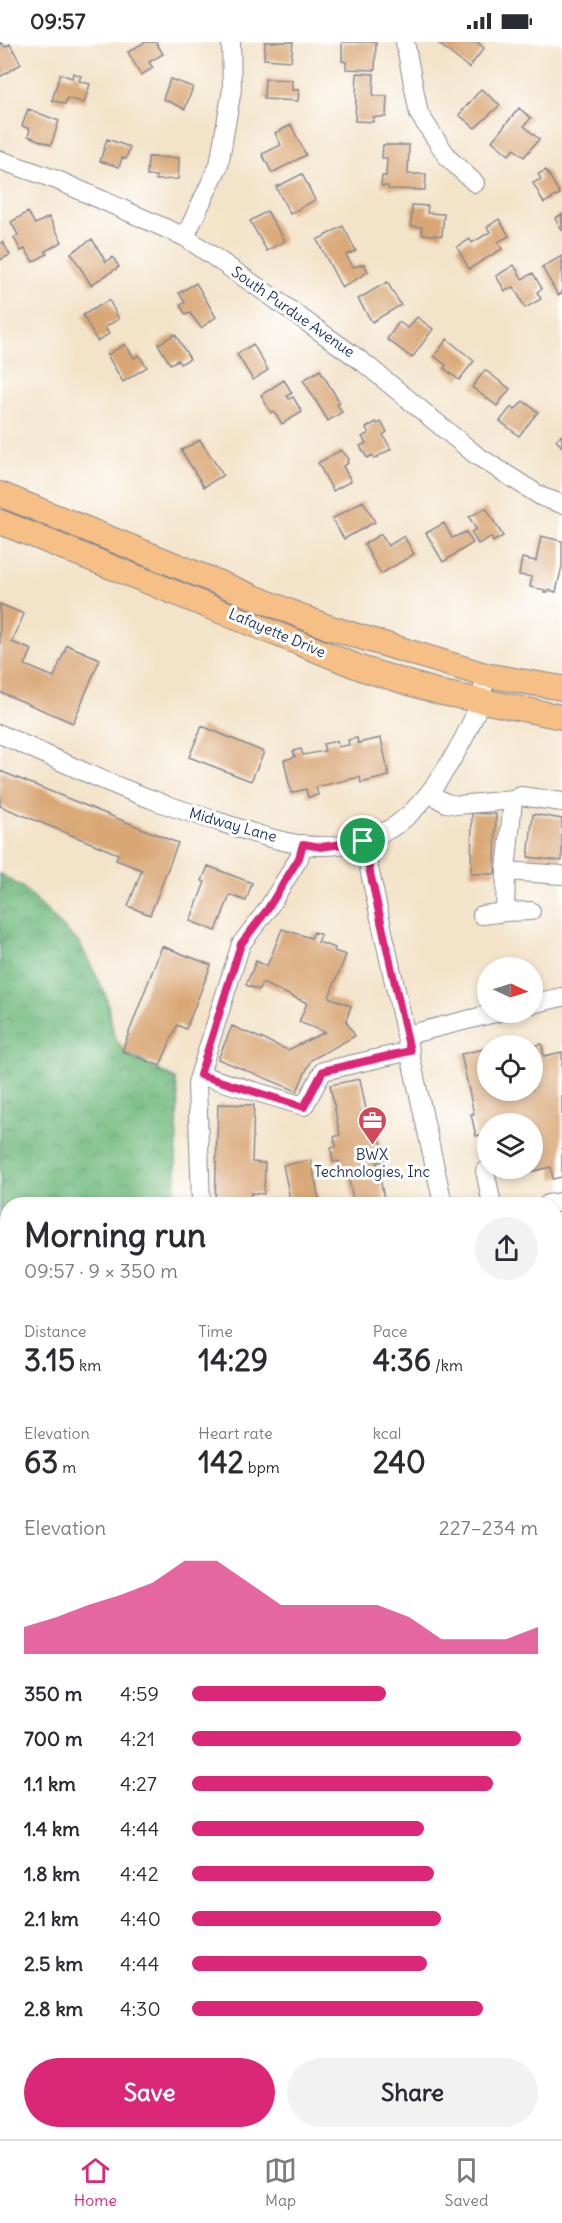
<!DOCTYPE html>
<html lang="en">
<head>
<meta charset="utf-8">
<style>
	:root { --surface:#fff; --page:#f2f2f3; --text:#2b2b33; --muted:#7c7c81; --line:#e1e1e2; --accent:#db2777 }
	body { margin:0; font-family:Delius,sans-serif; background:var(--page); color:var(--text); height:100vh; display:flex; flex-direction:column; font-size:22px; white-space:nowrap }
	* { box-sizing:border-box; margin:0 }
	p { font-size:20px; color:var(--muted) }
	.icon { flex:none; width:33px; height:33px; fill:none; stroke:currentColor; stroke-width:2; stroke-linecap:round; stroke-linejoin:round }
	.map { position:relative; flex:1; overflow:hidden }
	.panel { position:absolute; left:0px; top:1155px; width:562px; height:942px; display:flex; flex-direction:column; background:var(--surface); border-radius:24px 24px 0 0; box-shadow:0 3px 9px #0003 }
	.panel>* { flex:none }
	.needle { width:39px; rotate:94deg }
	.tools { position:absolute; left:477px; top:915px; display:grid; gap:12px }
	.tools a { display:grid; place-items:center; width:66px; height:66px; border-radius:50%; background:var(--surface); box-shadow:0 3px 9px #0003; font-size:30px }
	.pin { position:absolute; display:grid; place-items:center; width:51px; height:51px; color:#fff; margin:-26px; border:3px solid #fff; border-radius:50%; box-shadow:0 2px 6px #0007 }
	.round { display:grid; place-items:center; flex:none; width:63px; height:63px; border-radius:32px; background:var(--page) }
	.headline { display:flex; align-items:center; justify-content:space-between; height:102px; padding:0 24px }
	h1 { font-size:33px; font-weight:800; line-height:45px }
	.stats { display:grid; grid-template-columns:repeat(3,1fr); gap:9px; height:102px; padding:6px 24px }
	.stats div { display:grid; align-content:center }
	.stats b { font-size:30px; font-weight:800 }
	.stats small { font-size:16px; font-weight:400 }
	.stats p { font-size:16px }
	.chart { height:168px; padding:12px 24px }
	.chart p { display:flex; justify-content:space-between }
	.chart svg { width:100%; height:108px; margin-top:6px; fill:var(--accent); opacity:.7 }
	.button { display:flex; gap:12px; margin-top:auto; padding:12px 24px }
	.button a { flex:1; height:69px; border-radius:36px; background:var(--accent); color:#fff; font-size:24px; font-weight:800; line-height:69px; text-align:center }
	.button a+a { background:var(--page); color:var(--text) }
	ul { padding:0 24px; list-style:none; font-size:20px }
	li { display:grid; grid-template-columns:96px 72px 1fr; align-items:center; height:45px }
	li i { height:15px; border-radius:8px; background:var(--accent) }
	.status { display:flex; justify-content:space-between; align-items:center; height:42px; padding:0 30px; background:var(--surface); direction:ltr }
	.status svg { height:16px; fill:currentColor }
	.tabs { display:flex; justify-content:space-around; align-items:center; height:84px; border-top:2px solid var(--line); background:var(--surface); font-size:16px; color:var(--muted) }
	.tabs a { display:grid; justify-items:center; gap:3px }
	.tabs .current { color:var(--accent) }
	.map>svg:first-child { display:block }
	.forest { fill:url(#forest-crowns); stroke:#48756f; stroke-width:1.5 }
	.building { fill:#d9a776 }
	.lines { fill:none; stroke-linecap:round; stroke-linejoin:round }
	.minor-casing { stroke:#878993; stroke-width:20 }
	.major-casing { stroke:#878993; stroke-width:26 }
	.minor { stroke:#fff; stroke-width:18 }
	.major { stroke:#f5bf86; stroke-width:24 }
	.route-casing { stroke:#fff; stroke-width:12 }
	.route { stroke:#db2777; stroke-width:8 }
	.labels { text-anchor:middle; stroke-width:6; stroke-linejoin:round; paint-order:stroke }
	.street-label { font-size:15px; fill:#1b2f5e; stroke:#fff }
	.poi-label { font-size:15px; fill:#1b2f5e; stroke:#fff }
</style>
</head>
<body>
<div class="status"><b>09:57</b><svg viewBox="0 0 49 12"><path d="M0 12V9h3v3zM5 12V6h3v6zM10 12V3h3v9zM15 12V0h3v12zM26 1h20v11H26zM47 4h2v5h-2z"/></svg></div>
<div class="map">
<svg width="562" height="2097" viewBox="0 0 562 2097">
	<defs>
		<pattern id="forest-crowns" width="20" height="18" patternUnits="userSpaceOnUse" patternTransform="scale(1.5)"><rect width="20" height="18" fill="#75bb80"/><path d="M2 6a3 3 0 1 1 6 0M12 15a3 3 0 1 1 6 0" fill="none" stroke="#5f986c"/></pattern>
	</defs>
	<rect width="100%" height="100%" fill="#fff"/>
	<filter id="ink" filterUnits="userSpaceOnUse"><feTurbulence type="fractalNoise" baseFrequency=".0167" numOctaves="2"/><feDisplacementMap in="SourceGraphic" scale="12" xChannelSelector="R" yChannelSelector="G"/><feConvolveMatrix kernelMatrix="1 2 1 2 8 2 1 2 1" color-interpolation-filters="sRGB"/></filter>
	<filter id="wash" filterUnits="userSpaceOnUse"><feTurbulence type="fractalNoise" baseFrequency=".008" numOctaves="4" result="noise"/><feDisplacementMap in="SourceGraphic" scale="24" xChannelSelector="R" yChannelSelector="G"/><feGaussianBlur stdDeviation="1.35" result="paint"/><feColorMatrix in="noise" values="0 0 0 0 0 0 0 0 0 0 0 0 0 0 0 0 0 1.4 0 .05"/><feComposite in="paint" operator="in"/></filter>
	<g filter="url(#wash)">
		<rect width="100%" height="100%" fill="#f3e3c8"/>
		<path class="forest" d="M0,832L22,845L80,902L106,954L114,994L124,1010L175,1037L178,1053L175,1162H8V1553L0,1556Z
			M7,2018L8,2090H398L401,2097H0V2024Z"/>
		<g id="blocks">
			<path class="building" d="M0,0L5,5L10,2L21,22L0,35Z
				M145,0H156L163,12L149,20L153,26L141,33L128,10Z
				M265,0H293L291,19L264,17Z
				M342,0H376L375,28L346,27V20L342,19Z
				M441,0H477L484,6L469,26L439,2Z
				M73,31L81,34L79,39L90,42L84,61L67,56L65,62L52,58L60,32L72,36Z
				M357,31L374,32L373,54H387L386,75H373V80L355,79Z
				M170,37L193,45L185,67L163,57Z
				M265,37L292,38V48H299L298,59L264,57Z
				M481,47L500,63L475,86L459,73Z
				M519,66L531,76L524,84L539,97L524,115L514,107L509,113L492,99Z
				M28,67L59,79L51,103L28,94L30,87L22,84Z
				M291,83L306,113L272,131L262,112L281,103L275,91Z
				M107,97L130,105L126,117L122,116L119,125L100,119Z
				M383,103H409L408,132H426L425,148L388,147V144H381L382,134H386L387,116H382Z
				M148,115L179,116L178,137L156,138V134H147Z
				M546,128L560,152L544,161L533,141L541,137L538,132Z
				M302,132L315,158L290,172L276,145Z
				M412,163L428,164L427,171L444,172L442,194L422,192V185L411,184Z
				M267,169L285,199L267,209L250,179Z
				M28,170L35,182L49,175L62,200L45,209L47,212L33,220L25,207L21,209L14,196L18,193L11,180Z
				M562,172V189L555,176Z
				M499,177L509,194L498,200L502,207L469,227L457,205L470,197L472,201L490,190L487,185Z
				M343,184L356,209L346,213L353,225L364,222L368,230L342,246L317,198Z
				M92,197L106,220L113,215L119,225L91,243L71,211Z
				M3,200L10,213L0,218V201Z
				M562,214V251L558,253L542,225Z
				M514,223L522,237L533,231L542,247L537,250L541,257L525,266L514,245L505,249L496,234Z
				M387,240L401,263L372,280L358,257Z
				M196,241L216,275L201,286L190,271L186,273L180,263L185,261L179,251Z
				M109,258L119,277L105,285L109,292L97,299L83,273Z
				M417,275L433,287L412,316L387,297L399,280L408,286Z
				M175,292L190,317L180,322L178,318L170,322L158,302Z
				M447,297L474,319L459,338L444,326L446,323L434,314Z
				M125,302L134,316L139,313L147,325L123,340L107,313Z
				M253,302L268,328L253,338L237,312Z
				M320,328L340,361L337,362L342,370L328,379L303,338Z
				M485,328L510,347L497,364L472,345Z
				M284,338L292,351L287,354L289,357L293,355L302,370L282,382L274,369L271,371L261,353Z
				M523,359L538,370L519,394L500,379L511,365L515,368Z
				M376,380L378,382L381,380L387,390L383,393L391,407L374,417L372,413L367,416L360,404L366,401L362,395L369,391L366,386Z
				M562,393V405L556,398Z
				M200,398L223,433L204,445L181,408Z
				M341,408L349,417L347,418L348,421L343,424L351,439L333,449L318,421Z
				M363,459L375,480L344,497L332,477Z
				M486,466L503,494L493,500L491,495L478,502L471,490L476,487L469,475Z
				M444,481L452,496L466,490L473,501L443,520L426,491Z
				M381,492L388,504L404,494L414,512L381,532L364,502Z
				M541,494L562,499V524L556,550L548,548V551H544L545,548L530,545L532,535L519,533L522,516L536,519Z
				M0,562L24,572L12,600L32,608L25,623L54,635L67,603L100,617L73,681L0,650Z
				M202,684L264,710L251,739L189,715Z
				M357,696L358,701L381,696L389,734L361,741L360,735L316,745L318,753L308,755L306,747L291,751L284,718L295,715L293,709L301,707L303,713L325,709L323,702L337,699L338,705L349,703L348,698Z
				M0,729L178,801L150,873L128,864L142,828L116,818L118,812L0,764Z
				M472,771L496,772L495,832H471Z
				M533,772L562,777V819L528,815Z
				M208,824L252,841L246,859L230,853L216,889L190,879L205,840L202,839Z
				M282,887L311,896L314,890L321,893L318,900L335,906L334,909L346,913L329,955L351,964L346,979L355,994L311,1018L297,1049L218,1017L232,984L288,1008L325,990L299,980L307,961L262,941L259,948L246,943L256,919L267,924Z
				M162,904L211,923L186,987L177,983L160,1024L122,1009Z
				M542,1002L544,1014L562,1010V1135L553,1137L551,1125L509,1135L507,1126H532V1082H488V1091L476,1094L471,1072H474L461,1012L488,1006V1048H532V1004Z
				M360,1037L370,1088L378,1086L385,1119L377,1120L385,1162H354L347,1127L340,1128L339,1119L333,1120L331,1106L336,1105L334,1095L340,1093L330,1043Z
				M218,1062L254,1063L252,1120L265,1121L264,1152L251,1151L250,1162H215Z
				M311,1118L320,1162H291L283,1123Z
				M555,1486H562V1514L555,1513Z
				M8,1691V1807L0,1811V1695Z
				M555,1723L562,1725V1761L556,1783Z"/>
		</g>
	</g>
	<g filter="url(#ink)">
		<use href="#blocks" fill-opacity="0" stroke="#878993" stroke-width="1.5"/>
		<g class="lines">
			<defs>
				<path id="minor" d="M405,0L419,72L449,117L475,141
					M0,118L57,138L185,195L265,250L364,321L476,413L542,455L562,462
					M185,195L219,123L232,47L231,0
					M0,692C50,714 100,739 151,757C174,766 197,773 220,780C249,790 293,805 322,804C343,804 365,800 384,790C426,770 464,702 480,660C483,652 484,642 485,633
					M430,752L446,761L458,763L513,758L521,754L562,760
					M513,758L506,829L562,833
					M363,799L443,1162
					M505,870L531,869
					M482,873L505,870L506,829
					M532,962L562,955
					M407,993L499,970
					M200,1033L304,1064L323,1029L410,1009
					M485,1129L492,1162
					M201,1162L197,1041L241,902L267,868L299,816L303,802
					M548,1162L562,1160
					M555,1897L562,1900
					M0,1986L8,1977
					M433,2090L439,2097"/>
				<path id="major" d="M0,452L328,585L485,633L562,646
					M0,480L363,627L442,651L562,675"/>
			</defs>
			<use href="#minor" class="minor-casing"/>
			<use href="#major" class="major-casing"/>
			<use href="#minor" class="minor"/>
			<use href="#major" class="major"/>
		</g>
	</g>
	<g class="lines" filter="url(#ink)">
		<defs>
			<path id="route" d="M363,799L410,1009L323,1029L304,1065L200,1033L241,902L267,868L299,816L303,802L321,805Z"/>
		</defs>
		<use href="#route" class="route-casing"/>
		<use href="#route" class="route"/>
	</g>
	<defs>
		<symbol id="office-pin" viewBox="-11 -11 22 30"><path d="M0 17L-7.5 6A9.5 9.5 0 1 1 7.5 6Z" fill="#d1495b" stroke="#fff"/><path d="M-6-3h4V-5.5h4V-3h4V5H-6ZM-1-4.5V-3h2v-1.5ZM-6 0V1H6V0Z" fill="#fff"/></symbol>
	</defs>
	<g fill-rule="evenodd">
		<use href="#office-pin" x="356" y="1062" width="33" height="45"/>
	</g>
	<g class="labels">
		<g class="street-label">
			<text transform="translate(293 270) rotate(35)" y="5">South Purdue Avenue</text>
			<text transform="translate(277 591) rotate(23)" y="5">Lafayette Drive</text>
			<text transform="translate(233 783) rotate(16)" y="5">Midway Lane</text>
		</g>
		<g class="poi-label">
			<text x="372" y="1118">BWX<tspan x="372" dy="17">Technologies, Inc</tspan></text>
		</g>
	</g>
</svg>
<div class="tools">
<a><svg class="needle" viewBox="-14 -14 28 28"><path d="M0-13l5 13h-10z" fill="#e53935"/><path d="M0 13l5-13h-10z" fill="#7c7c81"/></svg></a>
<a><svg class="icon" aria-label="locate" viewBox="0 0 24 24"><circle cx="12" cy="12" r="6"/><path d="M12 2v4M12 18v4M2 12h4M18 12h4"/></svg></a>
<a><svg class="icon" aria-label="layers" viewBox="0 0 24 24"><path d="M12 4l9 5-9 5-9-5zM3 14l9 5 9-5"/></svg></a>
</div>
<div class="pin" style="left:363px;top:799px;background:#1e9e55"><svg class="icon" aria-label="arrive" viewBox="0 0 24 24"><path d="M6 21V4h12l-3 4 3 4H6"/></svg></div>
<section class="panel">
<div class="headline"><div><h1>Morning run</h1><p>09:57 · 9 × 350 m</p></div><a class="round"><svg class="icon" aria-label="share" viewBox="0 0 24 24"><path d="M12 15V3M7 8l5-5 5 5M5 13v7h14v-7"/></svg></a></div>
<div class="stats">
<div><p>Distance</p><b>3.15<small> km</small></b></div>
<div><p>Time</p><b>14:29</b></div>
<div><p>Pace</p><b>4:36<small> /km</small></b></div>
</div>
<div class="stats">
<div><p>Elevation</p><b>63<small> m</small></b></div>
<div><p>Heart rate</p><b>142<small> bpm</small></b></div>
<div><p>kcal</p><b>240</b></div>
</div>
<div class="chart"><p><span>Elevation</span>227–234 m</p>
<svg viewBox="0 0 160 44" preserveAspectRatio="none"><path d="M0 44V33L10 29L20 24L30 20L40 15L50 6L60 6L70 15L80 24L90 24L100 24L110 24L120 29L130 38L140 38L150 38L160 33V44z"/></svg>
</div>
<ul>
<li><b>350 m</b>4:59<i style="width:56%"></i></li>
<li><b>700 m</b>4:21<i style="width:95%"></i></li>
<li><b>1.1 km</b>4:27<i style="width:87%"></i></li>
<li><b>1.4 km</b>4:44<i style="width:67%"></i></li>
<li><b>1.8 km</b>4:42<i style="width:70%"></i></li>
<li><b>2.1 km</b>4:40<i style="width:72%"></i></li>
<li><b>2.5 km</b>4:44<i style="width:68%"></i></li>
<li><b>2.8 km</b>4:30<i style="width:84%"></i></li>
</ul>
<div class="button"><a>Save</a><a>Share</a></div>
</section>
</div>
<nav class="tabs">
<a class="current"><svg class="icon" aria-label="home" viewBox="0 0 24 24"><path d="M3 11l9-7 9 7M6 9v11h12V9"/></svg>Home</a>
<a><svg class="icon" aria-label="map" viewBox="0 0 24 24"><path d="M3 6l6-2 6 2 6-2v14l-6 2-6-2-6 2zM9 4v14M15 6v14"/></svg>Map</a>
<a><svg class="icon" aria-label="saved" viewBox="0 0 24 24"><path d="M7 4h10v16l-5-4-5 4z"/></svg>Saved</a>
</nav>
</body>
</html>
